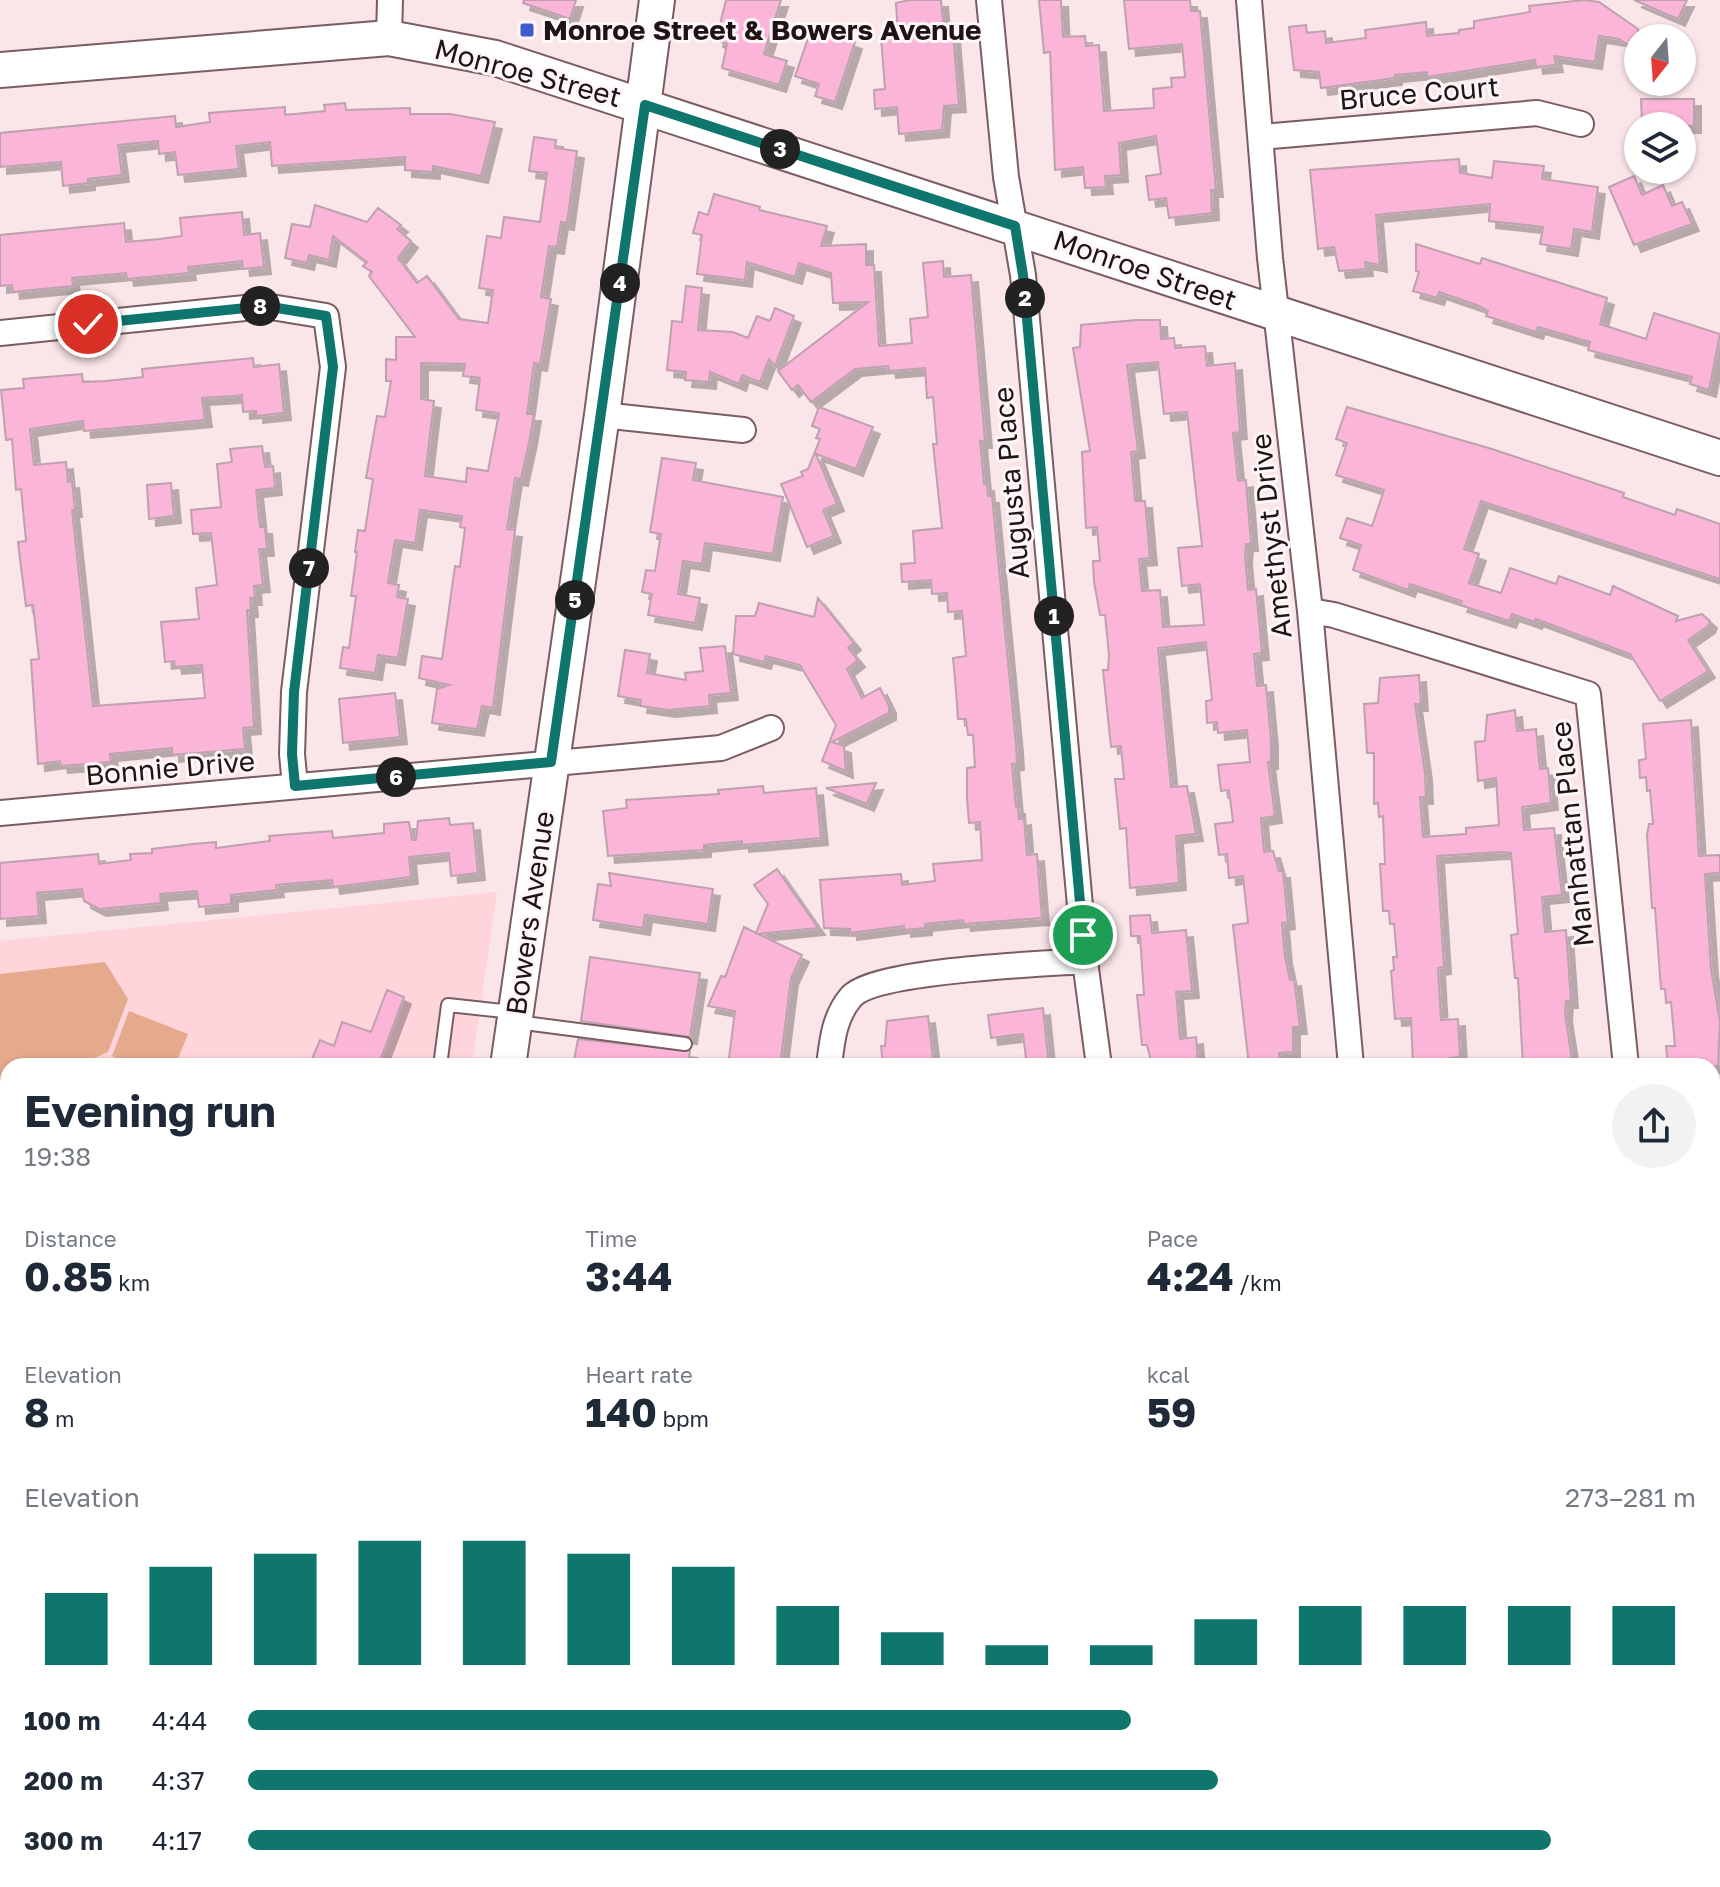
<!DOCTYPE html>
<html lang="en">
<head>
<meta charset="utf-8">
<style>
	:root { --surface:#fff; --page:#f2f2f3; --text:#1f2937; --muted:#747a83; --accent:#0f766e }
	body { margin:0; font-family:"Golos Text",sans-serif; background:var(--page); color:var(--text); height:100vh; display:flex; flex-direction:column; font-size:30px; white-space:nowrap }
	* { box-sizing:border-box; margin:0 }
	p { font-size:26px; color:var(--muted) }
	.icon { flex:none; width:44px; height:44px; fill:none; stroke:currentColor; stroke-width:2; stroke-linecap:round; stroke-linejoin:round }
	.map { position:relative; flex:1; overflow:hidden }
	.drawer { position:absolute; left:0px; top:1058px; width:1720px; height:830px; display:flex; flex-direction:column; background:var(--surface); border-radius:24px 24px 0 0; box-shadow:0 2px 6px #0004 }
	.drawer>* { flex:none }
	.needle { width:52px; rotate:197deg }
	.buttons { position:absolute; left:1624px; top:24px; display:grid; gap:16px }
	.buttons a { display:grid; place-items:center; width:72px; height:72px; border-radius:50%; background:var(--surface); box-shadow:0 2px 6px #0004; font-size:40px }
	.pin { position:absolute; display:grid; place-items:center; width:68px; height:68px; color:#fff; margin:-34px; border:4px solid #fff; border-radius:50%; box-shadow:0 2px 8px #0007 }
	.km { position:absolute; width:40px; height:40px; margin:-20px; border-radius:50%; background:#222; color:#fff; font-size:22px; line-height:40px; text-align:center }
	.round { display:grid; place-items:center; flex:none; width:84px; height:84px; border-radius:42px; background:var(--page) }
	.summary { display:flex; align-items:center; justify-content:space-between; height:136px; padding:0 24px }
	h1 { font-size:44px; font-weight:700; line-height:60px }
	.metrics { display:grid; grid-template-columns:repeat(3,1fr); gap:12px; height:136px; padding:8px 24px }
	.metrics div { display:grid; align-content:center }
	.metrics b { font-size:40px; font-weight:700 }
	.metrics small { font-size:22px; font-weight:400 }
	.metrics p { font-size:22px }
	.chart { height:224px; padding:16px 24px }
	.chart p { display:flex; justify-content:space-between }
	.chart svg { width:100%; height:144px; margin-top:8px; stroke:var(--accent); stroke-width:6 }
	ul { padding:0 24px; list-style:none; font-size:26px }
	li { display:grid; grid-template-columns:128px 96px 1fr; align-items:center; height:60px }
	li i { height:20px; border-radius:10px; background:var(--accent) }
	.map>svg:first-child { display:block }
	.built { fill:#ffd4db }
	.green { fill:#e5aa8e }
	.building { fill:#fbb5d8; stroke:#bea1af; stroke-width:2; fill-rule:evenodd; filter:url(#shadow) }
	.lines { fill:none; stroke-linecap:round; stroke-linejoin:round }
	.service-casing { stroke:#7a5c61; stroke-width:16 }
	.minor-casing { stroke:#7a5c61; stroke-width:28 }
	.tertiary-casing { stroke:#7a5c61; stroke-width:34 }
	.secondary-casing { stroke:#7a5c61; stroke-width:38 }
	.path { stroke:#b19fa2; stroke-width:4; stroke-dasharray:8 4; stroke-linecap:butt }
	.service { stroke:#fff; stroke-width:12 }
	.minor { stroke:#fff; stroke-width:24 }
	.tertiary { stroke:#fff; stroke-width:30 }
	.secondary { stroke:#fff; stroke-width:34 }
	.route-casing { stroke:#fff; stroke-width:16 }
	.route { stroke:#0f766e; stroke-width:10 }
	.poi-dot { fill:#3e5acc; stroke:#fef6f7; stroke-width:3 }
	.labels { text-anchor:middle; stroke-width:6; stroke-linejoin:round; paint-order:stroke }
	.poi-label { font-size:28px; font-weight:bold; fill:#1f1316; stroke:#fef6f7; text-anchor:start }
	.street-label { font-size:28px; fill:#1f1316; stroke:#fef6f7 }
</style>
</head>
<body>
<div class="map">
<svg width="1720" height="1887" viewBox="0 0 1720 1887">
	<defs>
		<filter id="shadow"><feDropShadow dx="7" dy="7" stdDeviation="0" flood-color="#0004"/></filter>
	</defs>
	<rect width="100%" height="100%" fill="#fae5e8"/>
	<path class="built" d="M497,892L472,1066H8V1559L0,1560V941Z"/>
	<path class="green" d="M105,962L128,999L108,1052L95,1058L96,1066H8V1283L0,1286V974Z
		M129,1011L188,1034L175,1066H136L112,1056Z"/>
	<path class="building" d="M524,0H576L570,19L523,3Z
		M726,0H781L764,54L787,61L779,85L722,68L727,44L716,40Z
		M909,0H941L944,33H953L959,105L944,106L942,130L899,134L897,107L875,109L874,90L885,89L881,37L898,36L896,3Z
		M1039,0H1061L1063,37L1085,36L1086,46L1099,45L1104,111L1154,108L1153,89L1172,87L1171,78L1185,77L1182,44L1129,49L1124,0H1190L1191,11H1200L1216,190H1211L1212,213L1169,218L1166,198L1149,200L1146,176L1161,174L1156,136L1119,143L1121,175L1105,176L1106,187L1085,188L1083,167L1055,170L1050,52L1044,53Z
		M1584,0L1599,2L1638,29V52L1619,39L1599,36L1595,62L1554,56L1556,65L1536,67L1535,60L1427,77V72L1395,75V78L1321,88L1319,72L1294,70L1289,27L1306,25L1307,33L1325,31L1326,43L1366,38L1365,30L1426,22L1427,36L1459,33V30L1474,28V21L1530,12L1529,6Z
		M1634,0H1687L1678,19Z
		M812,27L855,42L835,102L815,96L819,84L795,76Z
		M1641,99H1694V126H1642Z
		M345,103L346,110L410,108V114H450L495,122L481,176L433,166V172L405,170V157L272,166L270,142L236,146L239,169L178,175L175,152L159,154L158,141L118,145L122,175L88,179V183L63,186L61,162L0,167V133L175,116L176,127L210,122L209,113L285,107V115L325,111L324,105Z
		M534,137L556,140L555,148L577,151L567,223L561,222L557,247L549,246L541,297L551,299L540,364L534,363L527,414H534L530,438L521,479L515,478L507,529L515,530L493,708L482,706L477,729L432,723L437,689L449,685L419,678L422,656L442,659L455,566L460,567L465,528L460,527L462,516L420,510L415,543L395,540L388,583L399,585L397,597L408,599L398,658L378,655L375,673L340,668L343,647L349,648L356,596H351L357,552H355L358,530L365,531L373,479L366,478L377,416L385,417L391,381H386V359L396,360V337H415L369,276L372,272L363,266L367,262L333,236L329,260L309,255L307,263L285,258L292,224L310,227L315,205L367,222L378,208L401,225L397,229L411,241L398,258L417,283L427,276L459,319L488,323L493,290L479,288L487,236L501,238L504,217L540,222L547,173L529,171ZM421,363L465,364L463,376L480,378L476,410L499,413L488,471L467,468L466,482L425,476L434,401L421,399Z
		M1459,159L1460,173L1492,178L1494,161L1544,166L1542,179L1598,187L1592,232L1574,229L1571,249L1540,244L1543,227L1489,221L1490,204L1376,215L1380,265L1365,262L1366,269L1339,271L1334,247L1318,249L1310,170Z
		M1634,176L1642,195L1663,185L1672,206L1682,202L1692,224L1634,245L1609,187Z
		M714,194L760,207L759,210L827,226L821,246L866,244V265H874L879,346L912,343L910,319L928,317L923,263L943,261L944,277L971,275L985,441H980L984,484H987L988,496H992L1016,745L1017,763L1012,764L1016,807H1018L1019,819L1024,818L1027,855L1037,854L1042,918L964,924L963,920L925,924V928L904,930V926L850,933V929L824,928L820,880L901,874L902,885L935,881L933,864L982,860L980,822L969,823L967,799V768L975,767L973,735H968L966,719H958L956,690L953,658L966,656L962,611L948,612L947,593L932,594L931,580L902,582L901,564L915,563L913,531L942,528L933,444H937L933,397L927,398L925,368L889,371L888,366L855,369L811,402L798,385L792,390L778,371L868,302L833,303L831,273L799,263L795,277L747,262L745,280L697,274L702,235L693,233L699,212L708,215Z
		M242,212L244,235L260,233L264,267L243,269L242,261L188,267L189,273L127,279L126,273L72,278L73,286L52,288L13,292L12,285L0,286V235L124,223L126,242L160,239L182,236L180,218Z
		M1416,244L1480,264L1482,258L1607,298L1600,324L1646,339L1654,313L1720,334L1709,390L1690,384L1692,377L1588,350L1590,342L1538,327L1536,332L1486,316L1488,311L1477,305L1439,292L1437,298L1413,291L1419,272L1416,271Z
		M686,286L702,288L698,330L733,332L748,338L757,316L770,321L775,308L794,316L775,366L769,359L760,382L742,375L739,384L710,372L709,382L685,380L686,372L667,370L672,321L682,322Z
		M1136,320H1160L1161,339L1174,338L1175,348L1205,346L1207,366L1235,363L1240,432L1233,433L1238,481L1246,480L1251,544H1246L1245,557L1248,590L1256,589L1262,653L1254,654L1257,686L1266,685L1271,740V762H1268L1275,816L1261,818L1264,852L1273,851L1279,871H1283L1288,922L1282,923L1285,957L1290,980L1294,979L1300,1027H1293V1052L1279,1053L1280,1066H1249L1233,925L1248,923L1243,876L1229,878L1227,854L1219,855L1215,824L1233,822L1229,790L1221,791L1218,765L1250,762L1247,730L1218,733L1217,722L1207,723L1206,701L1212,700L1206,642L1158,648L1171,787L1187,786L1196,834L1176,836L1179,883L1130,888L1126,828L1120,829L1115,779H1124L1121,746L1111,747L1103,670H1108L1109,655L1105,615H1100L1094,582L1093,561H1100L1097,527L1086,528L1082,452L1090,451L1073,348L1080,347L1081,325ZM1158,362L1164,414L1187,412L1202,546L1178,548L1182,586L1200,584L1204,625L1163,627L1160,590L1142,591L1139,559L1150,558L1145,501H1135L1131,452L1138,451L1127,365Z
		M253,358L254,367L279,364L284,413L256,416V411L243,412L242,395L236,396L202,398L205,420L84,431L83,421L30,429L34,465L66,462L68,482L72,481L75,510H72L93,706L205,698L202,665L175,667L174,661L165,662L161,622L199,619L196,588L217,585L211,533L193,534L191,510L221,507L217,464L232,462L230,449L262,446L265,467L273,466L275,488L256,490L260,527H265L267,549H259L263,585L254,586L255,598H250L251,610H247L254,727L243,728L245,749L172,755V748L110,754L111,762L61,766L60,761L38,764L31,660L39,659L33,605L26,606L21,567L18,542L26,541L21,489L16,490L12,439L6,440L1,390L24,388L23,379L82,374L83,382L106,381L143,377L142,369Z
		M819,407L873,427L856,469L816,454L837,504L823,510L834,536L807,547L781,484L803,476L801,472L808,469L820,439L816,438L820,429L812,426Z
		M1347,407L1492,449L1624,493L1623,497L1675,515L1677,509L1720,524V579L1481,501L1464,549L1479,554L1469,583L1501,593L1510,568L1556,584L1559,576L1610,595L1613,586L1678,616L1676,621L1702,614L1710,621L1708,626L1688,640L1708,671L1660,701L1630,654L1536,619L1535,622L1512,614L1509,621L1460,605L1462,601L1410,584L1408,590L1353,570L1361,545L1340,538L1347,518L1372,526L1384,490L1336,475L1347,443L1336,439Z
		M662,458L696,463L693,480L783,497L773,554L705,543L702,564L683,561L678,594L700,598L695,623L648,615L652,594L642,592L646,570L655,571L661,534L650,532Z
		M171,483L174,516L149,519L147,485Z
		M818,598L854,643L848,648L858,660L847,669L862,698L880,688L889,706V713L832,742L844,746L846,771L822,761L836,725L800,665L766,656L764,662L733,654L736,616H755L759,603L814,617Z
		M725,646L731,693L709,695L710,706L669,710L640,706L641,700L618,696L625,650L650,654L647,673L686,680L685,673L703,671L700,648Z
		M1419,675L1421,704H1415L1425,773L1426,797H1420L1423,837L1466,834V828L1499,825L1496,778L1478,781L1475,742L1485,741L1487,715L1515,710L1517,731L1536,729L1540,769L1548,768L1551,803L1522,807L1524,830L1554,828L1562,895L1542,897L1545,932L1566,930L1571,1001H1566L1565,1014L1573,1066H1523L1518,978H1515L1511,935L1518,934L1511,853L1501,852L1437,856L1444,967L1438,968L1441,1020L1458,1019L1460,1057L1450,1058L1451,1066H1413L1411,1018L1395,1019L1391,971L1394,970L1393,957H1397L1394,924H1390L1389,911H1383L1380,864H1385L1383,816L1379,817L1378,803L1374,804V753H1367L1364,704L1378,703L1380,678Z
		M395,693L400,737L343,743L339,699Z
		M1691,720L1699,856L1720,855V873L1705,874L1711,969L1720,1022L1718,1066H1668L1666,1046H1675L1671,1002L1666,1003L1665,989H1661L1655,908H1652L1647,835L1649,824H1653L1650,790L1647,791L1646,777L1640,778L1639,760L1646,759L1643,724Z
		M876,783L867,804L826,788Z
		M763,786L764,793L816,788L821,838L742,845V841L704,845V850L608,856L603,811L627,808L626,800L719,794L718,790Z
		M449,818L450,825L473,823L478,873L451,876L449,853L409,857L411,877L333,887L332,880L276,885L277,890L231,895V904L199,907L197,891L160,894L161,903L99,909L84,901L82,889L37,893L39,916L0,919V863L98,854L99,864L131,860L130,854L152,853V849L193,844L216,842V848L270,841L269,836L294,834L332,831L333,838L384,833V824L405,822H409L412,840H416L418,821Z
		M777,869L818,928L758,934L802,955L791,978L780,1066H728L735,1011L708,1006L721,976L725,977L744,927L756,933L768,904L754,885Z
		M609,873L713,889L708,924L645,915L643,928L593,920L598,884L611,886Z
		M1150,915L1152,933L1186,930L1192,991L1176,992L1180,1039L1196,1037L1198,1061L1152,1065L1147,1045H1142L1137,995H1144L1140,936H1131L1130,916Z
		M590,957L700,973L690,1037L581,1021Z
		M387,990L404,997L378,1066H309L320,1040L334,1046L342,1022L371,1032Z
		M1043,1008L1049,1066H1027L1023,1034L991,1038L988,1015Z
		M928,1016L933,1059L883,1065L881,1046H885L887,1021Z
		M578,1039L690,1051L688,1066H573Z"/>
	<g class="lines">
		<defs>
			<path id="service" d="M517,1022L685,1044
				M440,1066L448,1005L513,1012
				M3,1588L0,1502L8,1484"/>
			<path id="minor" d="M989,0L1006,177L1023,275L1085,961L1099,1066
				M1249,0L1270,258L1310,611L1351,1066
				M389,38L390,0
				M1262,137L1537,113L1581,124
				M0,333L265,306L326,316L333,367L294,692L292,754L295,786
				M602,415L743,430
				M1310,611L1334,615L1588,694L1626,1066
				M0,813L721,748L771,728
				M829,1066C832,1041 834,1017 851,997C875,970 1042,964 1085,961
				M1712,1163L1720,1162
				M1715,1418L1720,1461
				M136,1880L137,1887
				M1057,1880L1059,1887
				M1323,1880L1326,1887
				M1593,1880L1597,1887
				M434,1887L435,1880
				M716,1887L717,1880"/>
			<path id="tertiary" d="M1712,1418H1720
				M0,1588L8,1587"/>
			<path id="secondary" d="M0,70L389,38L495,58L1720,458
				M508,1066L602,415L657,0
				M354,1887L356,1880
				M384,1887L386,1880"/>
		</defs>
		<use href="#service" class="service-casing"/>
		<use href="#minor" class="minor-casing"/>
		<use href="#tertiary" class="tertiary-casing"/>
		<use href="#secondary" class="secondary-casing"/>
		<path class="path" d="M0,1398L1,1395L8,1401"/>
		<use href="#service" class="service"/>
		<use href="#minor" class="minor"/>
		<use href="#tertiary" class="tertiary"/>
		<use href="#secondary" class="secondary"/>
	</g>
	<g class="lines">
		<defs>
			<path id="route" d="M88,324L265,306L326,316L333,367L294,692L292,754L295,786L551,762L645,105L1015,226L1023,275L1083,935"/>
		</defs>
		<use href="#route" class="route-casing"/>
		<use href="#route" class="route"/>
	</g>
	<rect class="poi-dot" x="519" y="22" width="16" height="16" rx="4"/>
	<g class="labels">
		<g class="poi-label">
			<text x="543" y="40">Monroe Street &amp; Bowers Avenue</text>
		</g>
		<g class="street-label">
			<text transform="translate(528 73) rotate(15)" y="10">Monroe Street</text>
			<text transform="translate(1419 93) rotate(-5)" y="10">Bruce Court</text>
			<text transform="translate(1145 270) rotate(19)" y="10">Monroe Street</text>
			<text transform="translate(1011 483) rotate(-95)" y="10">Augusta Place</text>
			<text transform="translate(1271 536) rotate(-96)" y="10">Amethyst Drive</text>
			<text transform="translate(170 768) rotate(-5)" y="10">Bonnie Drive</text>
			<text transform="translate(1572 834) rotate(-96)" y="10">Manhattan Place</text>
			<text transform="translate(530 913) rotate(-82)" y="10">Bowers Avenue</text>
		</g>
	</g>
</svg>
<div class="buttons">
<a><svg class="needle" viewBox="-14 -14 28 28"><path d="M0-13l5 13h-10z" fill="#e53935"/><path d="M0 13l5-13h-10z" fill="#747a83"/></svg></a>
<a><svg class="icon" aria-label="layers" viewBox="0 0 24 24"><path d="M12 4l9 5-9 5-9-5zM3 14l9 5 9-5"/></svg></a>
</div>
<div class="pin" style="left:1083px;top:935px;background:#1e9e55"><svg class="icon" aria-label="arrive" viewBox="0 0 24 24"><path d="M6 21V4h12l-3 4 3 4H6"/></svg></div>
<div class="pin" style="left:88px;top:324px;background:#d93025"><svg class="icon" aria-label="check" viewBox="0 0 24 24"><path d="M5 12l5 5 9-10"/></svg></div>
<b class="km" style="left:1054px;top:616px">1</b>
<b class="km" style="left:1025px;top:298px">2</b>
<b class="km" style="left:780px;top:149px">3</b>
<b class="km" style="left:620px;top:283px">4</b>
<b class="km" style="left:575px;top:600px">5</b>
<b class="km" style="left:396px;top:777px">6</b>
<b class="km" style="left:309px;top:568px">7</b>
<b class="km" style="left:260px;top:306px">8</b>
<section class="drawer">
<div class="summary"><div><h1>Evening run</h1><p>19:38</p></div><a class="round"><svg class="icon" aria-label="share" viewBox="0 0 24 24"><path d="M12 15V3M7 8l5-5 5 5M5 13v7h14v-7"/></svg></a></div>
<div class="metrics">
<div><p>Distance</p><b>0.85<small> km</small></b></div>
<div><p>Time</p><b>3:44</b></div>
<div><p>Pace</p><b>4:24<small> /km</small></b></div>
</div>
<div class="metrics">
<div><p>Elevation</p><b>8<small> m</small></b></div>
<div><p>Heart rate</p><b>140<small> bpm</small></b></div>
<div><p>kcal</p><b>59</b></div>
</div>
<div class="chart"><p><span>Elevation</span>273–281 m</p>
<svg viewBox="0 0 160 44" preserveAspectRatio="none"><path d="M5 44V22M15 44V14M25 44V10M35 44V6M45 44V6M55 44V10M65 44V14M75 44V26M85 44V34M95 44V38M105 44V38M115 44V30M125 44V26M135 44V26M145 44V26M155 44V26"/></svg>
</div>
<ul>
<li><b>100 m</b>4:44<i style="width:61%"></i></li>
<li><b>200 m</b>4:37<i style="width:67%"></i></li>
<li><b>300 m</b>4:17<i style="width:90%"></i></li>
</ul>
</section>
</div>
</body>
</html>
